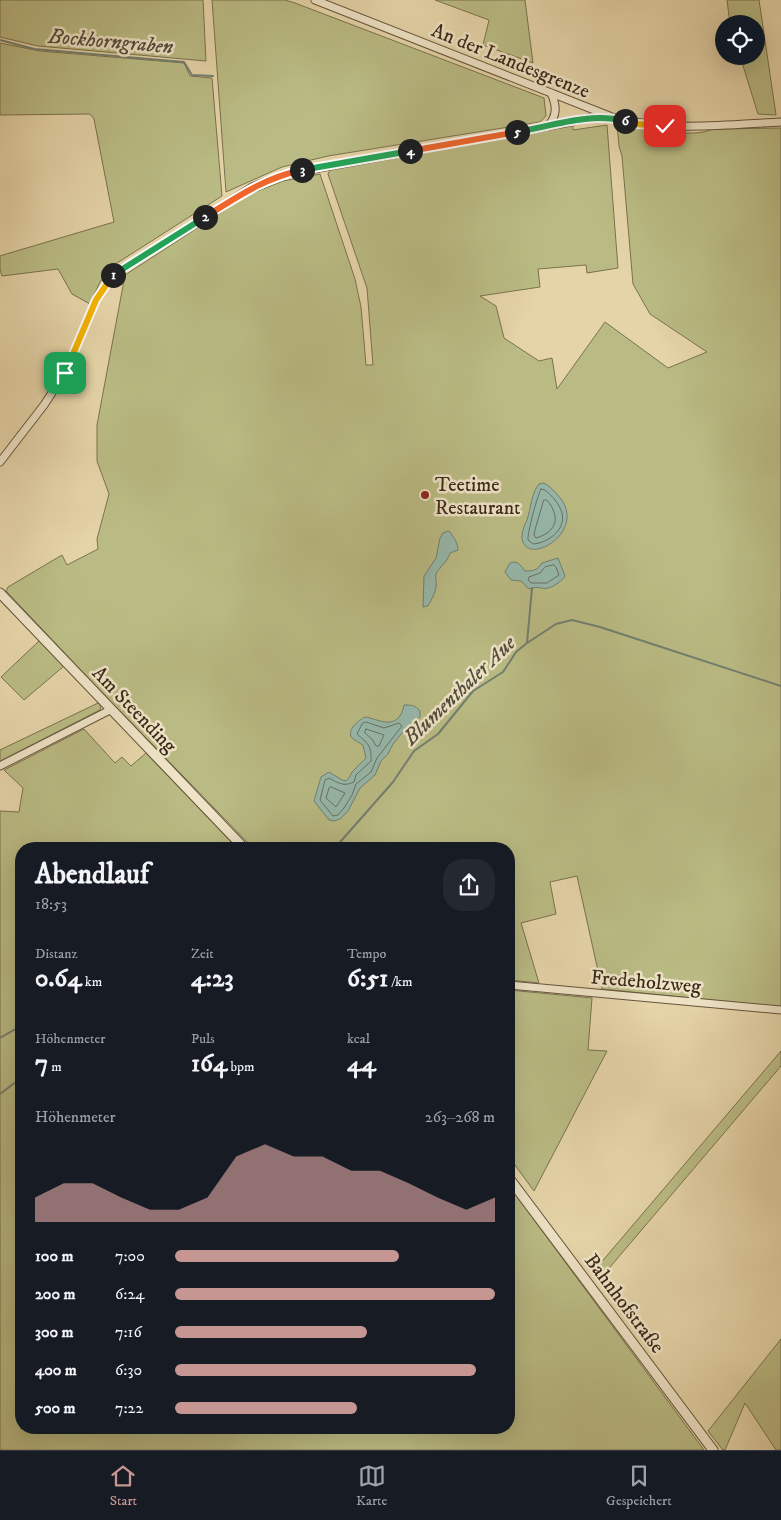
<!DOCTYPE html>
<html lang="de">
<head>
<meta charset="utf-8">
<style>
	:root { --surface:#171b24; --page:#242831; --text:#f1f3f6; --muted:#9ea1a6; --line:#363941; --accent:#c59692 }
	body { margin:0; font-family:"IM FELL DW Pica",serif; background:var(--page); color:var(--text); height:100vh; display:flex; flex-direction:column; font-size:19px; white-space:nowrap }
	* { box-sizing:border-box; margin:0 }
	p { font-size:16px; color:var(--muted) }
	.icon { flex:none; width:28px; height:28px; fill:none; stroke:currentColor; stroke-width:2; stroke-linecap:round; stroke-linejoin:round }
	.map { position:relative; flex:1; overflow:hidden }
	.side { position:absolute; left:15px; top:842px; width:500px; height:592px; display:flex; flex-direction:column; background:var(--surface); border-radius:20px; box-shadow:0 5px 20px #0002 }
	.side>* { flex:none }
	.tools { position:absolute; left:715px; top:15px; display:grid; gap:10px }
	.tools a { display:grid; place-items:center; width:50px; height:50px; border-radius:50%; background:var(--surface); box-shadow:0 5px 20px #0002; font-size:25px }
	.pin { position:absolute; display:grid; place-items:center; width:42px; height:42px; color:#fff; margin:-21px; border-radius:10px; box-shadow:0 2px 8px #0006 }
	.km { position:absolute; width:25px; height:25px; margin:-12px; border-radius:50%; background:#222; color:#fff; font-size:14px; line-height:25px; text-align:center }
	.round { display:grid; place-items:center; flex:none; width:52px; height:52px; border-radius:20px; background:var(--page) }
	.summary { display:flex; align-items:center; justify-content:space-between; height:85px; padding:0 20px }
	h1 { font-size:28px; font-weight:700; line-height:38px }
	.metrics { display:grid; grid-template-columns:repeat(3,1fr); gap:8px; height:85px; padding:5px 20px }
	.metrics div { display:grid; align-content:center }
	.metrics b { font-size:25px; font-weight:700 }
	.metrics small { font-size:14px; font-weight:400 }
	.metrics p { font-size:14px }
	.chart { height:140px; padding:10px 20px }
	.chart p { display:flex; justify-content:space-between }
	.chart svg { width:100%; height:90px; margin-top:5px; fill:var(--accent); opacity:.7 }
	ul { padding:0 20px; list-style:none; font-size:16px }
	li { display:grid; grid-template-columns:80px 60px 1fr; align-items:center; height:38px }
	li i { height:12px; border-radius:6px; background:var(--accent) }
	.tabs { display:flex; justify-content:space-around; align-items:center; height:70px; border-top:1px solid var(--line); background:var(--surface); font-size:14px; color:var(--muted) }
	.tabs a { display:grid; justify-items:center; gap:2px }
	.tabs .on { color:var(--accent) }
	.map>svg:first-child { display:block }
	.green { fill:#babb84; stroke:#7a724e }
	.water { fill:#96b8ab; stroke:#727f70 }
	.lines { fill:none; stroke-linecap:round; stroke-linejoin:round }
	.shore { stroke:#687062; stroke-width:1 }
	.stream { stroke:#727f70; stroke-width:2 }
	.minor-casing { stroke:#66543c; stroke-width:9 }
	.tertiary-casing { stroke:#66543c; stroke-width:11 }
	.minor { stroke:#eee3c6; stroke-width:7 }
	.tertiary { stroke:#eee3c6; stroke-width:9 }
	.split-1-casing { stroke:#fff; stroke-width:10 }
	.split-2-casing { stroke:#fff; stroke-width:10 }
	.split-3-casing { stroke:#fff; stroke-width:10 }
	.split-4-casing { stroke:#fff; stroke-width:10 }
	.split-5-casing { stroke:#fff; stroke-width:10 }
	.split-6-casing { stroke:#fff; stroke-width:10 }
	.split-7-casing { stroke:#fff; stroke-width:10 }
	.split-1 { stroke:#f5b400; stroke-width:6 }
	.split-2 { stroke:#22a559; stroke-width:6 }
	.split-3 { stroke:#f0652b; stroke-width:6 }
	.split-4 { stroke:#22a559; stroke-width:6 }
	.split-5 { stroke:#f0652b; stroke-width:6 }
	.split-6 { stroke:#22a559; stroke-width:6 }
	.split-7 { stroke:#f5b400; stroke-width:6 }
	.poi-dot { fill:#8f2418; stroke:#eee3c6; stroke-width:2 }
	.labels { text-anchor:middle; stroke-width:5; stroke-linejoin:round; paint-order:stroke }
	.street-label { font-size:20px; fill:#3b2918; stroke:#eee3c6 }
	.poi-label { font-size:20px; fill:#3b2918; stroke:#eee3c6; text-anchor:start }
	.water-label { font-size:21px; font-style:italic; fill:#524d3d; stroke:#eee3c6 }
</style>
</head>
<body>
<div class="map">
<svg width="781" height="1450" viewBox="0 0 781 1450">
	<rect width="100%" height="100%" fill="#e5d4a8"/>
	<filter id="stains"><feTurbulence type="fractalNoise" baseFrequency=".004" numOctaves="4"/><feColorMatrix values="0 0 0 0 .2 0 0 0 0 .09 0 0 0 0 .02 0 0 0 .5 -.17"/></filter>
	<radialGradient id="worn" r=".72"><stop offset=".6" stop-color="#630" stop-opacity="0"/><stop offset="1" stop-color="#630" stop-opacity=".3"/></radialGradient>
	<path class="green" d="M0,0H203L206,61L38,46L0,37Z
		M212,0H285L295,3L544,98L546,116L540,122L328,156L282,167L226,192Z
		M435,0H525L533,63L483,45L489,20Z
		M727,0H759L776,115L758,114L740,56H756V24H730Z
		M0,43L40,51L184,63L190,76L212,78L222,196L114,265L100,282L90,304L72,294L58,269L2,276L0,270V256L3,255L114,222L94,119L90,114L0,115Z
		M607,125L618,268L587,273L586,265L538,269L540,287L480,296L496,306L504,338L539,361L552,358L557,389L605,322L668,368L707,352L650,314L633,284L622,156L619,146L617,125C637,128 696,139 712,129L781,128V1007L602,989L577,876L550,882L556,914L521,923L539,983L509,980V849H254L113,704L6,591L8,587L62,555L67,565L98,549L97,539L109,494L97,461V425L125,275L248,195L283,181L320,174L355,279L361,307L366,365H373L367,288L328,174L331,168L573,126V130Z
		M39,641L64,666L24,700L1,677Z
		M98,703L101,706L100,710L0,761V750Z
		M84,729L115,763L122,757L131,766L146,753L238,849H21V1429H509V1186L704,1450H0V811L19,812L23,788L4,770Z
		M509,990L592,998L588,1050L607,1051L534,1191L509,1157Z
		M781,1051V1066L599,1280L593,1272Z
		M781,1339V1450H776L745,1403L725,1450H723L708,1431Z"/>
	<path class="water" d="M544,483C551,487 556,493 561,499C585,532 531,564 523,542C520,536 524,526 527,520C531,508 531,494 539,484Z
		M448,531L450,532C454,538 458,543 458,550L450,553C447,563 439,567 436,574C435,578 437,583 436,587C435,594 431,600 428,606L423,607L424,576L436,558L440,538L443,533Z
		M558,558L565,576C563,580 554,587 548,588C542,590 538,585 531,589L528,588L521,581L511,580L505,572L510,563C518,560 520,565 525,571C534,571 537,570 542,563Z
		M404,705C412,705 415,705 420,711V717L402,733L393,744L388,754L381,761L375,775L360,788L348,811L340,819L334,821L329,820L314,801L321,777L329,772L342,780L346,781L349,778L352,772L366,758L363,745C360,743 354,740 352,738C346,730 359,720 365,717C375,718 390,728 399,717C402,714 403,709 404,705Z"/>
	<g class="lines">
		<path class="shore" d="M541,489L545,490C552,496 559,503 562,513C566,530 548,543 533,544L528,540C527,534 538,493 541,489Z
			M544,500H547C561,517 557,532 536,538L534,535L535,530Z
			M554,565L556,567L559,575L547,583H531L528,580L529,577L540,573L545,567Z
			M366,722L384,728L399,723L402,726L377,758L371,772L356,784L352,795L344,808L338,815L333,816L320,800L325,780L329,778C338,783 344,787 354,782L356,775L371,761C372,745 367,743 357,734L362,724Z
			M366,729L384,735L379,746H376L372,739L365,733Z
			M331,787L345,793L336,807L326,798L329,788Z"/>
		<path class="stream" d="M0,40L34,49L184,62L192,75L213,76
			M527,643L532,588
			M334,849L393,782L414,751L438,734L473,691L503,672L516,652L527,643L556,624L572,620L600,627L781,686
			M0,1038L21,1026
			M0,1094L21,1078"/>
		<defs>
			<path id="minor" d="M315,0L612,117C668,132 724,125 781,122
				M548,126C557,116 557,106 551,93
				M0,462L44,405L65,373L96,300L112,276L252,187L282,175L548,126L589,118L612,117
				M0,766L110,710
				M509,985L781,1010"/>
			<path id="tertiary" d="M0,593L245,849
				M509,1178L713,1450"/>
		</defs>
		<use href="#minor" class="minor-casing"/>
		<use href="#tertiary" class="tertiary-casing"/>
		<use href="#minor" class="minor"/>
		<use href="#tertiary" class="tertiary"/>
	</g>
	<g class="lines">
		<defs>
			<path id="split-1" d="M65,373L96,300L113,275"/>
			<path id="split-2" d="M113,275L205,217"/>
			<path id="split-3" d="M205,217C237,197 264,178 302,170"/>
			<path id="split-4" d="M302,170L410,151"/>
			<path id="split-5" d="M410,151L517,132"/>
			<path id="split-6" d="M517,132C552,126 590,112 625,121"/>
			<path id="split-7" d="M625,121L636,124L665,126"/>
		</defs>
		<use href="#split-1" class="split-1-casing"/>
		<use href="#split-2" class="split-2-casing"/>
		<use href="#split-3" class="split-3-casing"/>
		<use href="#split-4" class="split-4-casing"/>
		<use href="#split-5" class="split-5-casing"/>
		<use href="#split-6" class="split-6-casing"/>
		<use href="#split-7" class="split-7-casing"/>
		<use href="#split-1" class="split-1"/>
		<use href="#split-2" class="split-2"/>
		<use href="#split-3" class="split-3"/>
		<use href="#split-4" class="split-4"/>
		<use href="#split-5" class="split-5"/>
		<use href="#split-6" class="split-6"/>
		<use href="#split-7" class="split-7"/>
	</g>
	<circle class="poi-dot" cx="425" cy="495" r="5"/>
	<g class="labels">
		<g class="street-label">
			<text transform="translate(511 60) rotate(22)" y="7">An der Landesgrenze</text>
			<text transform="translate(135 709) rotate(46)" y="7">Am Steending</text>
			<text transform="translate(646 981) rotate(5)" y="7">Fredeholzweg</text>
			<text transform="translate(625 1303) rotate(53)" y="7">Bahnhofstraße</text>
		</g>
		<g class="poi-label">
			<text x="435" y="491">Teetime<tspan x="435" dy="23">Restaurant</tspan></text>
		</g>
		<g class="water-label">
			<text transform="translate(111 41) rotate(5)" y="7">Bockhorngraben</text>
			<text transform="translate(459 690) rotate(-44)" y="7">Blumenthaler Aue</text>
		</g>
	</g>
	<rect width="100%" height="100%" filter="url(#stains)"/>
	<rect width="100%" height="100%" fill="url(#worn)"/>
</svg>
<div class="tools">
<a><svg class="icon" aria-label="locate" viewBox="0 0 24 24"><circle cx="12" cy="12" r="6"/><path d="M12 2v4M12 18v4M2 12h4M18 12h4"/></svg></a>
</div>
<div class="pin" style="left:65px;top:373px;background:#1e9e55"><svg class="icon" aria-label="arrive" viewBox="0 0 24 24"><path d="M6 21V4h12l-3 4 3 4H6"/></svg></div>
<div class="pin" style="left:665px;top:126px;background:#d93025"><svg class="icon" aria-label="check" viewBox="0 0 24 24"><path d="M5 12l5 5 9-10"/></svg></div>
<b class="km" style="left:113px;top:275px">1</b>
<b class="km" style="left:205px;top:217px">2</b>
<b class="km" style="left:302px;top:170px">3</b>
<b class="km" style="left:410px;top:151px">4</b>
<b class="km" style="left:517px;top:132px">5</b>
<b class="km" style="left:625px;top:121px">6</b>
<section class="side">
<div class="summary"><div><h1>Abendlauf</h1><p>18:53</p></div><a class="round"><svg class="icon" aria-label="share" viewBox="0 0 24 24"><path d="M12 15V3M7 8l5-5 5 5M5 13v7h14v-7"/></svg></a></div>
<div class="metrics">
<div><p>Distanz</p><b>0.64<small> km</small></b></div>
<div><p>Zeit</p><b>4:23</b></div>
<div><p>Tempo</p><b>6:51<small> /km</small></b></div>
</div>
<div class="metrics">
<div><p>Höhenmeter</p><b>7<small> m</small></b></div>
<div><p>Puls</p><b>164<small> bpm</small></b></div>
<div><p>kcal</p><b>44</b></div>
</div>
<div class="chart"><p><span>Höhenmeter</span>263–268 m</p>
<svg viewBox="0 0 160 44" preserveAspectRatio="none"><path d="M0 44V32L10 25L20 25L30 32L40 38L50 38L60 32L70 12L80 6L90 12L100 12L110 19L120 19L130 25L140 32L150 38L160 32V44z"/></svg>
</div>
<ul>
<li><b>100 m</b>7:00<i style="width:70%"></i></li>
<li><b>200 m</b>6:24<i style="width:100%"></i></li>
<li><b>300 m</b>7:16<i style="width:60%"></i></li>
<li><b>400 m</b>6:30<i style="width:94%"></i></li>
<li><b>500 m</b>7:22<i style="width:57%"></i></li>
</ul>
</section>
</div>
<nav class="tabs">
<a class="on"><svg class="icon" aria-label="home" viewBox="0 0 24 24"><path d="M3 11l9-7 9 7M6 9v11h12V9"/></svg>Start</a>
<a><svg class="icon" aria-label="map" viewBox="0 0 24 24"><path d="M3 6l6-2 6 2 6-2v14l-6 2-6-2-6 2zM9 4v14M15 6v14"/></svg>Karte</a>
<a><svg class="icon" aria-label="saved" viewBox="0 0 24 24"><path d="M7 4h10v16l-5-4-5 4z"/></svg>Gespeichert</a>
</nav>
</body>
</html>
